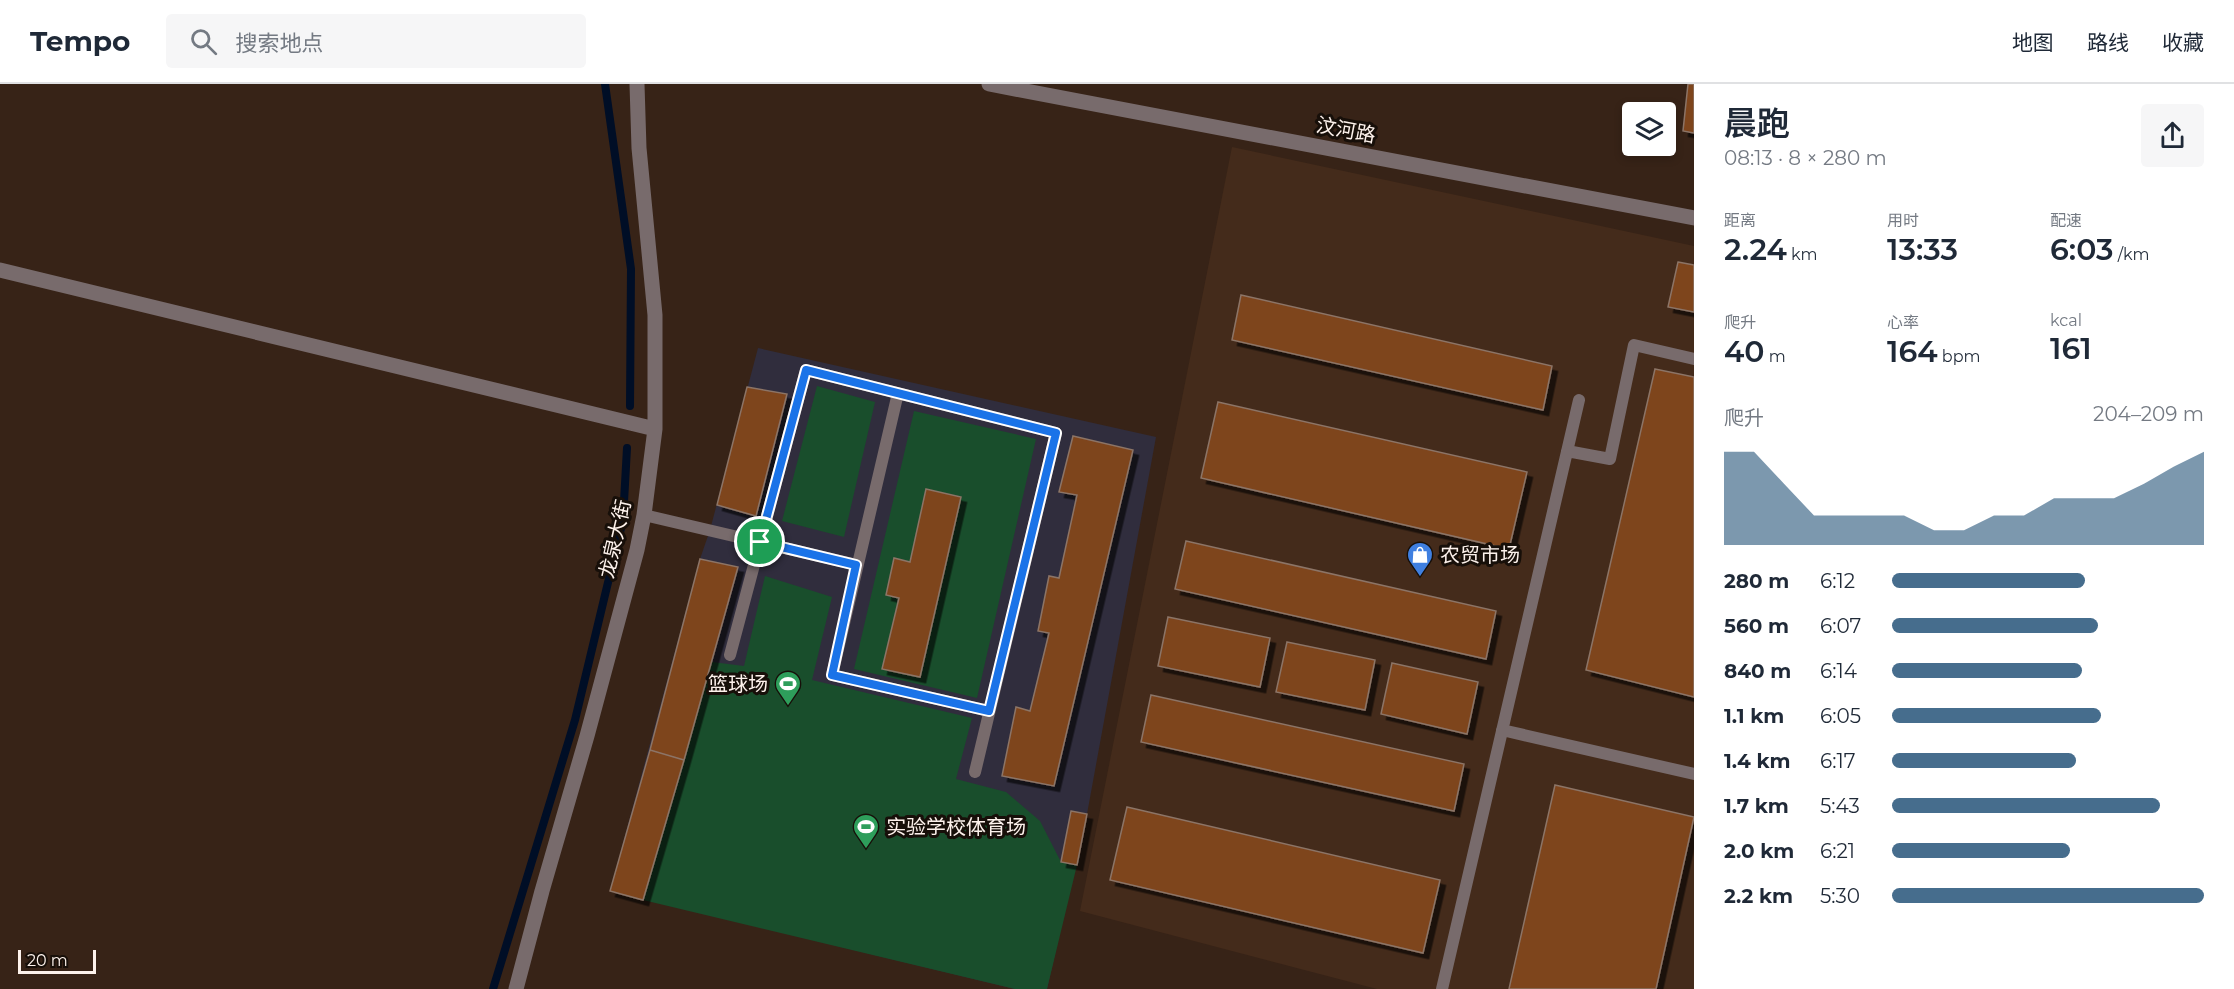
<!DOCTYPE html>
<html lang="zh">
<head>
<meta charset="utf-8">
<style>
	:root { --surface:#fff; --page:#f6f6f7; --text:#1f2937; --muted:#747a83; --line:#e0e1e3; --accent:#466d8d }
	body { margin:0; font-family:Montserrat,"Noto Sans SC",sans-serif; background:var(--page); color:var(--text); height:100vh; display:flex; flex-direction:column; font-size:22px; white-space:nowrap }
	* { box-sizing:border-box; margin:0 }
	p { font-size:20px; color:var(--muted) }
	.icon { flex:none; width:33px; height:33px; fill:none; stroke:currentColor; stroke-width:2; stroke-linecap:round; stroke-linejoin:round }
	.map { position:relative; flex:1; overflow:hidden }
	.sheet { display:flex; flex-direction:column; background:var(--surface); width:540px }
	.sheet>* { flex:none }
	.fabs { position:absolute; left:1622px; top:18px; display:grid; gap:12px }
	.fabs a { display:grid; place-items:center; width:54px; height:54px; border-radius:6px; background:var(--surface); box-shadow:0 3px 9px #0003; font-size:30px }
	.scale { position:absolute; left:18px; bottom:15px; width:78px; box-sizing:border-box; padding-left:6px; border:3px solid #fdf2ec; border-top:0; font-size:16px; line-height:21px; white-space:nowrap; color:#fdf2ec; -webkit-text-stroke:4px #170f09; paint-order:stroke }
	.pin { position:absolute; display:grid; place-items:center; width:51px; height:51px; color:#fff; margin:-26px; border:3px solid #fff; border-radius:50%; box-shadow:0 2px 6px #0007 }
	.round { display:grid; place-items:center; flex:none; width:63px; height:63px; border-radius:6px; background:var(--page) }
	.summary { display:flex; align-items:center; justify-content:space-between; height:102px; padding:0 30px }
	h1 { font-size:33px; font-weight:600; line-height:45px }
	.stats { display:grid; grid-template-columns:repeat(3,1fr); gap:9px; height:102px; padding:6px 30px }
	.stats div { display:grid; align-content:center }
	.stats b { font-size:30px; font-weight:600 }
	.stats small { font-size:16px; font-weight:400 }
	.stats p { font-size:16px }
	.chart { height:168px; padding:12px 30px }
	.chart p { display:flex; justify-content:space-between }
	.chart svg { width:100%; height:108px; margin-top:6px; fill:var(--accent); opacity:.7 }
	ul { padding:0 30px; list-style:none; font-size:20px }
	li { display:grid; grid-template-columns:96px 72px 1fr; align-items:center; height:45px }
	li i { height:15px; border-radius:8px; background:var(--accent) }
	header { display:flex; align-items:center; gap:36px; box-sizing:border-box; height:84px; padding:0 30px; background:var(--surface); border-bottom:2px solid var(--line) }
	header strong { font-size:28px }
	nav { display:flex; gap:33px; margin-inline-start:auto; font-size:21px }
	.search { width:420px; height:54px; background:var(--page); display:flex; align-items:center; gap:15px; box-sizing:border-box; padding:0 21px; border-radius:6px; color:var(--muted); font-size:22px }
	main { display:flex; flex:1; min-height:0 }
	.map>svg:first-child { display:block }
	.built { fill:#442b1b }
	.education { fill:#302d3d }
	.green { fill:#194e2c }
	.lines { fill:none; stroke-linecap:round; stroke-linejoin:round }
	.stream { stroke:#000e26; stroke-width:8 }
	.building { fill:#7e441d; stroke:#8c7466; stroke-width:1.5; filter:url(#shadow) }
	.lane { stroke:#786b6c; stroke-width:12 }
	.street { stroke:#786b6c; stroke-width:15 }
	.route-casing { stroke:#fff; stroke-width:12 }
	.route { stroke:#1a73e8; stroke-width:8 }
	.labels { text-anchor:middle; stroke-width:6; stroke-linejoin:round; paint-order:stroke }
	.street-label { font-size:20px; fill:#fdf2ec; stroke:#170f09 }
	.poi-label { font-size:20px; fill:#fdf2ec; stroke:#170f09; text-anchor:start }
</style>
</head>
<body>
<header>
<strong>Tempo</strong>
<div class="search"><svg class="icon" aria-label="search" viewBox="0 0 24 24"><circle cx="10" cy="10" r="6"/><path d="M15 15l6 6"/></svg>搜索地点</div>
<nav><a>地图</a><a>路线</a><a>收藏</a></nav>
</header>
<main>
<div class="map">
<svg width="1694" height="905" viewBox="0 0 1694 905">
	<defs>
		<filter id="shadow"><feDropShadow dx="5.5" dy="5.5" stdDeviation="0" flood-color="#0009"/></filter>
	</defs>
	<rect width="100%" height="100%" fill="#372317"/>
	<path class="built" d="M1232,63L1694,162V905H1377L1080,827Z"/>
	<path class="education" d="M758,264L1156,353L1087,730L1047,905H1015L610,807L700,475L710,446Z"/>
	<path class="green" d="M817,302L875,318L844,453L782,437Z
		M914,327L1036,355L977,614L854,585Z
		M765,492L832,513L812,596L972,634L956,695L1006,708L1040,737L1061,778L1077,781L1047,905H1015L643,816L712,578L744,582Z"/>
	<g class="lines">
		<path class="stream" d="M605,0L631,185L630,322
			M493,905L575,636L623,436L627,364"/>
	</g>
	<path class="building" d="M1688,0H1694V49L1683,47Z
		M1678,178L1694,181V228L1668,223Z
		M1241,211L1552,282L1543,326L1232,256Z
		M1655,285L1694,293V613L1586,586Z
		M747,303L787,310L756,432L717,421Z
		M1218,318L1527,388L1509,465L1201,394Z
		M1073,352L1133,366L1054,702L1002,692L1016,623L1030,627L1049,549L1038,547L1049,492L1059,494L1077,411L1059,408Z
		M926,405L961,413L920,593L882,585L899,514L886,511L894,474L910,478Z
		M1186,457L1496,527L1486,575L1175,505Z
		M700,475L738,483L684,676L650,666Z
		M1168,533L1270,554L1260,603L1158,582Z
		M1287,558L1375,576L1365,626L1276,608Z
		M1392,579L1478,598L1467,650L1381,630Z
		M1151,611L1464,680L1454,727L1141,658Z
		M650,666L684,676L643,816L610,807Z
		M1555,701L1694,733L1656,905H1509Z
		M1127,723L1440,796L1423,869L1110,796Z
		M1071,727L1087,730L1077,781L1061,778Z"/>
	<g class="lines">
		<path class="lane" d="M898,309L832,591L989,627
			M1567,367L1610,375L1634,261L1694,275
			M644,431L857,481
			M730,571L806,286L1056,349L975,688
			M1502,646L1694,690
			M1442,905L1579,316"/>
		<path class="street" d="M989,0L1694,134
			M0,186L655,345
			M516,905L542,807L587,652L637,466L644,431L655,345V231L639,64L637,0"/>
	</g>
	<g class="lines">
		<defs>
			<path id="route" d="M806,286L1056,349L989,627L832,591L856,481L760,458Z"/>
		</defs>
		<use href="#route" class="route-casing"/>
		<use href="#route" class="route"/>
	</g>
	<defs>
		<symbol id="shop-pin" viewBox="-11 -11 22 30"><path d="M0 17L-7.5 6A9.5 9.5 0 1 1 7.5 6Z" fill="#3f7fe0" stroke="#170f09"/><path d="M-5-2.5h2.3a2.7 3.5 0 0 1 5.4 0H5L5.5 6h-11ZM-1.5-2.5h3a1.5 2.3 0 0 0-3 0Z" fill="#fff"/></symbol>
		<symbol id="stadium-pin" viewBox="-11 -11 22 30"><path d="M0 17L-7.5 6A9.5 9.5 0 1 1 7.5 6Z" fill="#2e9e5b" stroke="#170f09"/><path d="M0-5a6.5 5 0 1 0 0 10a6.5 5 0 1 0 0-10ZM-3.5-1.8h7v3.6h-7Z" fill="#fff"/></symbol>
	</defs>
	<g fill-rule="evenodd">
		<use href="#shop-pin" x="1405" y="456" width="30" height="40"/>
		<use href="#stadium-pin" x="773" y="585" width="30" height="40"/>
		<use href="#stadium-pin" x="851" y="728" width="30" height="40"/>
	</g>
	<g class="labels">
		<g class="street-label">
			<text transform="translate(1346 46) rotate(11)" y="7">汶河路</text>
			<text transform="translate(615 455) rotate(-77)" y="7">龙泉大街</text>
		</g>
		<g class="poi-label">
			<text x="1440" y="478">农贸市场</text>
			<text x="768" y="607" text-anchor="end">篮球场</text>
			<text x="886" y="750">实验学校体育场</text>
		</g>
	</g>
</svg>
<div class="fabs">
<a><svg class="icon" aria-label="layers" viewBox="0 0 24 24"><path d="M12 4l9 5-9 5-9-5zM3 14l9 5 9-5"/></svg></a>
</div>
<div class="scale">20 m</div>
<div class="pin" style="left:760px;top:458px;background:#1e9e55"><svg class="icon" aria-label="arrive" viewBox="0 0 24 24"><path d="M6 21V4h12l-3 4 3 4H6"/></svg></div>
</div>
<section class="sheet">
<div class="summary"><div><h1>晨跑</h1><p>08:13 · 8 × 280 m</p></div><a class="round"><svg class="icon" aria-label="share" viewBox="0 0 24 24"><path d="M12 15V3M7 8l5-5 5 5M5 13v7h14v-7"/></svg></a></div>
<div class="stats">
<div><p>距离</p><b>2.24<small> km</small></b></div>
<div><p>用时</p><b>13:33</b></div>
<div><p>配速</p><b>6:03<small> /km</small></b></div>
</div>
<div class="stats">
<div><p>爬升</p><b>40<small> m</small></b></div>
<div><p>心率</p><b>164<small> bpm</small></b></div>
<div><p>kcal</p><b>161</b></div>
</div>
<div class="chart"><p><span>爬升</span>204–209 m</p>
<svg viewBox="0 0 160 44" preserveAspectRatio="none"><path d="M0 44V6L10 6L20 19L30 32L40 32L50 32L60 32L70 38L80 38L90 32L100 32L110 25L120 25L130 25L140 19L150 12L160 6V44z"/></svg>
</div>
<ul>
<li><b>280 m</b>6:12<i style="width:62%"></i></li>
<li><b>560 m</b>6:07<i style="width:66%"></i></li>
<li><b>840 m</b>6:14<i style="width:61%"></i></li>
<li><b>1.1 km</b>6:05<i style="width:67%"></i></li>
<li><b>1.4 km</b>6:17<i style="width:59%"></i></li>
<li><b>1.7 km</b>5:43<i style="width:86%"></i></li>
<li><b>2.0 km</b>6:21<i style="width:57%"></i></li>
<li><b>2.2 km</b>5:30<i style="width:100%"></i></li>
</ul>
</section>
</main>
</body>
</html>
